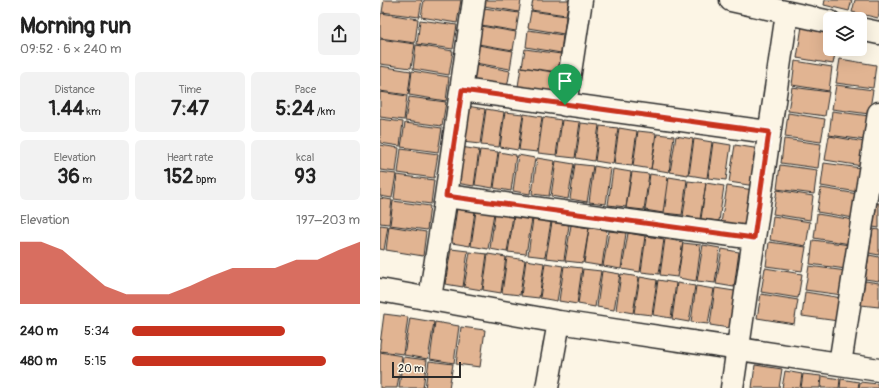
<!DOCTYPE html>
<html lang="en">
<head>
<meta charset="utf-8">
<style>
	:root { --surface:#fff; --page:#f2f2f2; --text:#222; --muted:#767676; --accent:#c8321e }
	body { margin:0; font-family:Pangolin,sans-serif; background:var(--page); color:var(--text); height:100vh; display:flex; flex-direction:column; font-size:15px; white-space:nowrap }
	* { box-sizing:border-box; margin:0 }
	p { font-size:13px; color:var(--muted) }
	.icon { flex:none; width:22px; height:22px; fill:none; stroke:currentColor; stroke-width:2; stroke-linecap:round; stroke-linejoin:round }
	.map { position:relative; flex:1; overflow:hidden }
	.sheet { display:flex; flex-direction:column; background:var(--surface); width:380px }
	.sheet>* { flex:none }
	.buttons { position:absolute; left:443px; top:12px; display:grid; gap:8px }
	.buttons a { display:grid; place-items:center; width:44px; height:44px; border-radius:6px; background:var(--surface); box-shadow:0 4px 16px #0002; font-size:20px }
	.scale { position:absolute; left:12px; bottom:10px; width:69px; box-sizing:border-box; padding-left:4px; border:2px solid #2b2b2b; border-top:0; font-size:11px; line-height:14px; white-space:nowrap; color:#2b2b2b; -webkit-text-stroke:3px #fcf5e5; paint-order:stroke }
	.pin { position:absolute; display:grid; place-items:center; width:34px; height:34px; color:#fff; margin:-41px -17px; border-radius:50% 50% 50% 0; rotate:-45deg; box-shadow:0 0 4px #0007 }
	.pin .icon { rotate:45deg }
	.round { display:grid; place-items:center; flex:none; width:42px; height:42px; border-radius:6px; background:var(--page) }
	.overview { display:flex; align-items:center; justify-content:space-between; height:68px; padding:0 20px }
	h1 { font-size:22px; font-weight:700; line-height:30px }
	.metrics { display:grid; grid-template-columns:repeat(3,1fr); gap:6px; height:68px; padding:4px 20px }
	.metrics div { display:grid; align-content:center; border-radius:6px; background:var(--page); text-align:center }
	.metrics b { font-size:20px; font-weight:700 }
	.metrics small { font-size:11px; font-weight:400 }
	.metrics p { font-size:11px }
	.chart { height:112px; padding:8px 20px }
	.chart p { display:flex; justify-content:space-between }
	.chart svg { width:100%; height:72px; margin-top:4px; fill:var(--accent); opacity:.7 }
	ul { padding:0 20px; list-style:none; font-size:13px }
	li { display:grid; grid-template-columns:64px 48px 1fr; align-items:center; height:30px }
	li i { height:10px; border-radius:5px; background:var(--accent) }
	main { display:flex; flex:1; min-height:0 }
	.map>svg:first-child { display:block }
	.building { fill:#e1b492; stroke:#2b2b2b }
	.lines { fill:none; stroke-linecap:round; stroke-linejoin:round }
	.minor-casing { stroke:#2b2b2b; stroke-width:25 }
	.minor { stroke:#fcf5e5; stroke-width:22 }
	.route-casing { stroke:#fff; stroke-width:8 }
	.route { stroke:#c8321e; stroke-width:5 }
</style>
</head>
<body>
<main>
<section class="sheet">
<div class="overview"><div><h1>Morning run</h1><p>09:52 · 6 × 240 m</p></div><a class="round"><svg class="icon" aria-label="share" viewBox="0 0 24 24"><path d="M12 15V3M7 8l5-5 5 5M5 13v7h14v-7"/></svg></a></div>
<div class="metrics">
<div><p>Distance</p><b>1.44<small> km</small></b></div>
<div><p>Time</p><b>7:47</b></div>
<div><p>Pace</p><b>5:24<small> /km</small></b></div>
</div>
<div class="metrics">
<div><p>Elevation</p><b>36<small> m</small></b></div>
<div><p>Heart rate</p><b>152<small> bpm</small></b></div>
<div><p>kcal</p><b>93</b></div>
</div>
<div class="chart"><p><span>Elevation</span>197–203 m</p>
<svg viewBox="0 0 160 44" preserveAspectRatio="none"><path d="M0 44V6L10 6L20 11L30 22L40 33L50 38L60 38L70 38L80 33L90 27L100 22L110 22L120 22L130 17L140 17L150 11L160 6V44z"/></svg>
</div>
<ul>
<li><b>240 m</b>5:34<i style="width:67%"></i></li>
<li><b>480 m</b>5:15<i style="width:85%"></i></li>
</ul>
</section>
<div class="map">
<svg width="499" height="388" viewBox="0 0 499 388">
	<rect width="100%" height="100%" fill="#fcf5e5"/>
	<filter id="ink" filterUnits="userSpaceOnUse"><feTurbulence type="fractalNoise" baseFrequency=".025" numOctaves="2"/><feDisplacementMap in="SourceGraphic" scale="8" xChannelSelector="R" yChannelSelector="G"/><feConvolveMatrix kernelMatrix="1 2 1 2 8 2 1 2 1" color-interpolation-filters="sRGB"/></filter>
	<g filter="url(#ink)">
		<path class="building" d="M4,0H42L39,17L2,12Z
			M44,0H81L77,23L41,17Z
			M105,0H141L139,12L104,6Z
			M153,0H189L186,15L151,10Z
			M445,0H472L469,11L444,5Z
			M475,0H499V14L498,18L472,12Z
			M104,8L139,13L136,31L101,25Z
			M151,11L186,16L184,34L148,28Z
			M1,13L38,19L35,43L0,38V24Z
			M40,20L77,25L73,49L37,44Z
			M101,26L136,32L133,50L98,44Z
			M422,26L450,31V49H456L453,64L417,58Z
			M148,30L183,35L181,53L146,47Z
			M0,39L35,44L31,68L0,64Z
			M36,45L73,51L69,75L33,69Z
			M98,45L133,51L130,69L95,63Z
			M145,49L181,54L178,72L142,67Z
			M460,59L496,65L493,88L456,83Z
			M415,61L452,67L449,91L412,85Z
			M95,64L130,71L127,88L92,82Z
			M0,66L31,71L28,95L0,91Z
			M141,67L179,73L174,99L137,93Z
			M32,71L69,77L66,101L29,95Z
			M456,85L493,90L489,114L452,109Z
			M412,87L449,92L445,116L408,111Z
			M0,92L27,96L24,120L0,117Z
			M29,97L66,102L62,126L25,121Z
			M87,106L105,109L100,144L82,142Z
			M106,109L124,112L119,147L101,145Z
			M452,111L489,116L485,140L449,135Z
			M125,112L143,114L138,150L120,147Z
			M408,113L445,119L441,142L405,137Z
			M144,114L162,117L157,152L139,150Z
			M163,117L181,120L176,155L158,153Z
			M0,119L23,122L20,146L0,143Z
			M182,120L200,122L195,158L177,156Z
			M25,123L62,128L58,152L21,147Z
			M201,123L219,125L214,161L196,158Z
			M220,126L238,128L233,164L215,161Z
			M239,128L257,131L252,166L234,164Z
			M258,131L276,133L271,169L253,166Z
			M277,134L294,136L289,172L271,169Z
			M296,136L313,139L308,175L290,172Z
			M449,136L485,142L482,166L445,160Z
			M314,139L332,142L327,178L309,175Z
			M404,139L441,144L438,168L401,163Z
			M333,142L351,145L346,180L328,178Z
			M0,145L19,148L16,172L0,170Z
			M355,145L380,149L375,186L349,182Z
			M81,147L99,150L94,186L76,183Z
			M21,149L58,154L54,178L18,173Z
			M100,150L118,152L113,188L95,185Z
			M119,152L136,155L131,191L114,188Z
			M138,155L155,158L150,194L133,191Z
			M157,158L175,161L169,196L152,194Z
			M176,161L194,164L188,199L171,196Z
			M444,163L481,168L478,192L441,186Z
			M195,164L213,166L207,202L190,199Z
			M400,165L437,170L434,194L397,189Z
			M214,166L231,169L226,204L209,202Z
			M233,169L251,172L246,207L228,205Z
			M0,172L16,174L12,198L0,196Z
			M252,172L269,174L264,210L246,208Z
			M270,174L288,177L283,213L265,210Z
			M17,175L54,180L51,204L14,199Z
			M289,177L307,180L302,215L284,213Z
			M308,181L326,183L320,219L303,216Z
			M326,183L344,186L339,221L321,219Z
			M347,186L374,190L368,227L341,223Z
			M441,188L478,194L474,218L437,212Z
			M397,190L433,196L430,220L393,214Z
			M0,198L12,200L9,224L0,223Z
			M13,201L50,206L47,230L10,225Z
			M497,203H499V228L493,227Z
			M77,208L95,211L90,246L72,243Z
			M96,211L114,213L108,249L91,246Z
			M115,213L133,216L127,252L110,249Z
			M437,214L474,220L470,244L434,238Z
			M134,216L152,219L146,254L128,252Z
			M393,216L430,222L426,246L390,240Z
			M153,219L171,222L165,257L148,255Z
			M172,222L189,225L184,260L166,258Z
			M0,225L8,226L4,250L0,249Z
			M191,225L209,228L203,263L185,261Z
			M9,226L46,232L43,256L6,250Z
			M209,228L227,230L222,266L204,263Z
			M493,229L499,230V255L489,253Z
			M229,231L246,233L241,269L223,266Z
			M248,233L265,236L260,272L242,269Z
			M266,236L284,239L279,274L261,272Z
			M285,239L303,242L297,277L280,275Z
			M433,240L470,245L466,269L430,264Z
			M389,242L426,247L422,271L386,266Z
			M303,243L321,245L316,281L298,278Z
			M323,245L340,248L335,283L317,281Z
			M71,249L88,251L83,287L65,284Z
			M342,249L359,252L354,287L336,284Z
			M90,252L107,254L102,290L84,287Z
			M108,254L126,257L121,293L103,290Z
			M489,255L499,257V281L485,279Z
			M127,257L145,260L140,295L122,293Z
			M146,260L164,263L159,298L141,296Z
			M165,263L183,266L177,301L160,298Z
			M184,266L202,268L197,304L179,301Z
			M429,266L466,271L462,295L425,290Z
			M385,268L422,274L418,298L381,292Z
			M203,269L221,271L215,307L198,304Z
			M222,271L240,274L234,310L217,307Z
			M241,274L259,277L253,313L236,310Z
			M260,277L277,280L272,315L254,313Z
			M278,280L296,283L291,318L273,315Z
			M485,281L499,283V307L481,305Z
			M297,283L315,286L309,322L292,319Z
			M316,286L334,289L328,324L311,322Z
			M335,288L361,292L355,329L330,325Z
			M425,292L462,298L458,321L422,316Z
			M381,294L418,300L414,324L377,318Z
			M4,314L28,317L23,354L0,351V344Z
			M30,318L54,322L48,359L24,355Z
			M55,322L79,326L74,363L50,359Z
			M81,327L105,330L100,367L76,364Z
			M0,352L22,356L17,388H0Z
			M23,357L47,360L43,388H19Z
			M49,361L73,364L69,388H45Z
			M375,365L402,369L399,388H372Z
			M405,371L422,374L420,388H402Z
			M423,374L441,376L440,388H421Z
			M442,376L460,379L459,388H441Z
			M461,379L479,382L478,388H460Z
			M480,382L498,384V388H479Z"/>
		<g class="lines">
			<defs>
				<path id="minor" d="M351,0L450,22
					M480,29L499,33
					M82,90L389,132
					M185,105L201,0
					M66,196L374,238
					M0,290L179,322L499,370
					M50,298L66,196L94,0
					M460,364L499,113
					M167,388L179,322
					M352,388L407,13"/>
			</defs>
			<use href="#minor" class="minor-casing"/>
			<use href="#minor" class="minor"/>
		</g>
	</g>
	<g class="lines" filter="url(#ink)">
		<defs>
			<path id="route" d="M82,90L389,132L374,238L66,196Z"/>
		</defs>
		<use href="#route" class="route-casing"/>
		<use href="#route" class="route"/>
	</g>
</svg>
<div class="buttons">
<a><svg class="icon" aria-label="layers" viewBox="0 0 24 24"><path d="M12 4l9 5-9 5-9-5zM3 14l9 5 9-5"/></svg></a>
</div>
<div class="scale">20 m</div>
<div class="pin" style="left:185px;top:105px;background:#1e9e55"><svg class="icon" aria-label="arrive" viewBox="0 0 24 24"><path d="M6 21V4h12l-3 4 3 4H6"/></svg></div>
</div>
</main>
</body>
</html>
